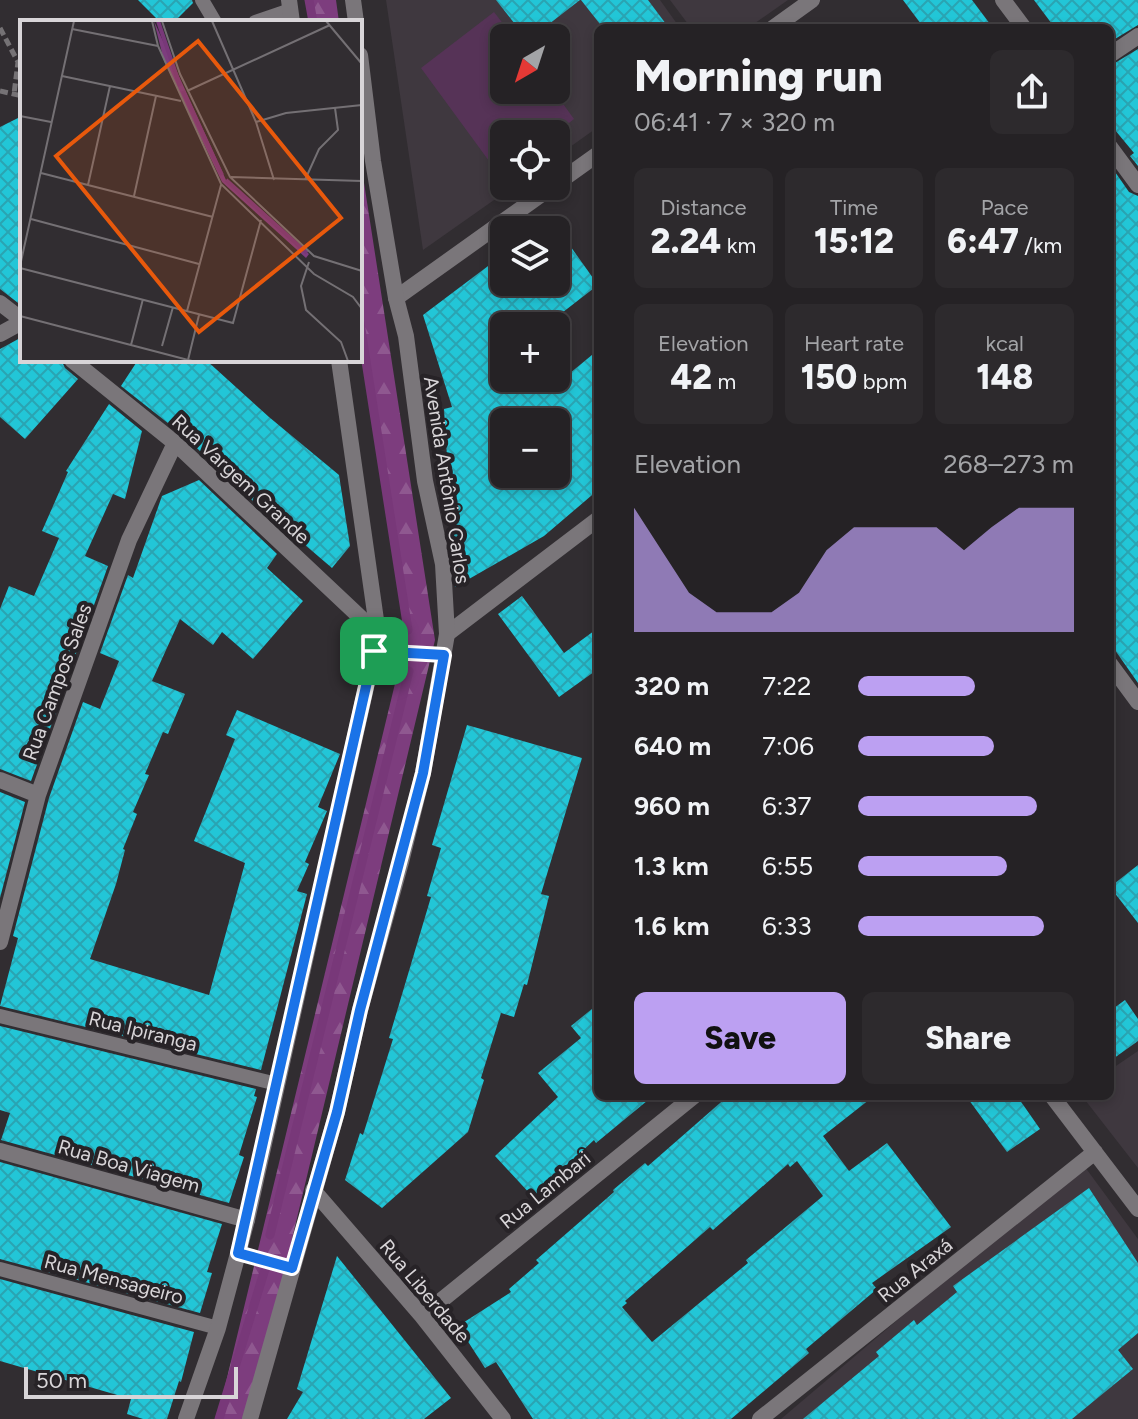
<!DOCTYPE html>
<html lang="en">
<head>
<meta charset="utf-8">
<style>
	:root { --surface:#252225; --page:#2d2a2d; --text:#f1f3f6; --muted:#a3a4a7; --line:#423f42; --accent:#bca0f2 }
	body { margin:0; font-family:Figtree,sans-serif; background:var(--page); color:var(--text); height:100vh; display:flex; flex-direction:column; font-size:30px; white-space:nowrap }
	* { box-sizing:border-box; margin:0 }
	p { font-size:26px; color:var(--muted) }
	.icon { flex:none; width:44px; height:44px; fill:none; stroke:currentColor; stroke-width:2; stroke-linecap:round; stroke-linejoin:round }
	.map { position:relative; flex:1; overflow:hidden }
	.sheet { position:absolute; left:594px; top:24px; width:520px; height:1076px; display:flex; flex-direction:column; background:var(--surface); border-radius:12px; box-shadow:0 4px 12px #0003,0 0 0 2px var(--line) }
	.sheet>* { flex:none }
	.needle { width:52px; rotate:219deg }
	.buttons { position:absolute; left:490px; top:24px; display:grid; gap:16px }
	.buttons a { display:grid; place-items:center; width:80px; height:80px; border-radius:12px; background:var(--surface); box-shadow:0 4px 12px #0003,0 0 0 2px var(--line); font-size:40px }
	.scale { position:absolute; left:24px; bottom:20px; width:214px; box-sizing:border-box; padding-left:8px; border:4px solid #d8d5d8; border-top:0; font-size:22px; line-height:28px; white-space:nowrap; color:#d8d5d8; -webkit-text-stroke:6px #272327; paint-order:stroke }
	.pin { position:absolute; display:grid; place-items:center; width:68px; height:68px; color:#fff; margin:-34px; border-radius:16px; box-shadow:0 4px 12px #0006 }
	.round { display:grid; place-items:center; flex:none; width:84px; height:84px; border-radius:12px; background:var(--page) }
	.headline { display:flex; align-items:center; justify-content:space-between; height:136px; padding:0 40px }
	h1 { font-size:44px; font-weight:800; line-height:60px }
	.figures { display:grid; grid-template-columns:repeat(3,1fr); gap:12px; height:136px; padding:8px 40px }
	.figures div { display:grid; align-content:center; border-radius:12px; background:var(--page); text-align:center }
	.figures b { font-size:34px; font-weight:800 }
	.figures small { font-size:22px; font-weight:400 }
	.figures p { font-size:22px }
	.chart { height:224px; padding:16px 40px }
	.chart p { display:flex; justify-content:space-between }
	.chart svg { width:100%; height:144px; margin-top:8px; fill:var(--accent); opacity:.7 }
	.button { display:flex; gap:16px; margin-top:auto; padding:16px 40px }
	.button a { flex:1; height:92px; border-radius:12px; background:var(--accent); color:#111; font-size:32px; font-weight:800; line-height:92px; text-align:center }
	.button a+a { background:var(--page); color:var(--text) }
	ul { padding:0 40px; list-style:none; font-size:26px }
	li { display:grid; grid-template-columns:128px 96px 1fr; align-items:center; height:60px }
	li i { height:20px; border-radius:10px; background:var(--accent) }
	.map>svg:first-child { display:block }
	.built { fill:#3f383f; fill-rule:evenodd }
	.grass { fill:#563357 }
	.forest { fill:url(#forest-firs) }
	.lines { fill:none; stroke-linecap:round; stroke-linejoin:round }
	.stream { stroke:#783879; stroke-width:9 }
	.building { fill:url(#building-cross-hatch); fill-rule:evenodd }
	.path { stroke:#757275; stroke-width:5; stroke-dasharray:8 4; stroke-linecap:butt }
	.service { stroke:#7a767a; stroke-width:14 }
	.minor { stroke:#7a767a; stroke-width:16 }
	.tertiary { stroke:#7a767a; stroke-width:16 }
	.route-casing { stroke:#fff; stroke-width:16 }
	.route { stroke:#1a73e8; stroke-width:10 }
	.labels { text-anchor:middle; stroke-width:8; stroke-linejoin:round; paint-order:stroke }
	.street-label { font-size:20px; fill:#d8d5d8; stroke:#272327 }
	.inset-river { fill:none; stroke:#783879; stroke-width:4 }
	.inset-road { fill:none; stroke:#747074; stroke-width:2 }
	.view { fill:#e8590c; fill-opacity:0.15; stroke:#e8590c; stroke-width:4 }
	.inset-edge { fill:none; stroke:#d8d5d8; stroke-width:4 }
</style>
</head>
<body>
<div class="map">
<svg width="1138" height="1419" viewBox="0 0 1138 1419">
	<defs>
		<pattern id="forest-firs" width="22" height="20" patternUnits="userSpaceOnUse" patternTransform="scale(2)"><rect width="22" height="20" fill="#7d3d7e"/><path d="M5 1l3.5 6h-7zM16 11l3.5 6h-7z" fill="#8f5890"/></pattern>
		<pattern id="building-cross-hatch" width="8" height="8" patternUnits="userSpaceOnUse" patternTransform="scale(2)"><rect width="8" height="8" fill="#22c6d7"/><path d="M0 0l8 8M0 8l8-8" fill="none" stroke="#2aa4b2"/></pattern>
	</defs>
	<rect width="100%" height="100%" fill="#312d31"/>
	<path class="built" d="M386,0H660L680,28H598V127L556,157V134H504V186H514L423,250ZM504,38H556V90H504Z
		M670,0H788L748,28H691Z
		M1138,1051V1168L1082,1096H1110V1070Z
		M1082,1163L1138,1239V1419H781Z"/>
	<path class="grass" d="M494,12L514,38H504V90H553L574,119L555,134H504V173L500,176L421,68Z"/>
	<path class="forest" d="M306,0H336L339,22H310Z
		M360,157L435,640L249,1419H217L408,630L360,331Z"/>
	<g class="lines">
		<path class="stream" d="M309,0L313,22
			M360,323L408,630
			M270,1235L409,671
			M219,1419L265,1269"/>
	</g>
	<path class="building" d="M138,0H192L193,3L174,22H160Z
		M496,0H580L531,38H526Z
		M581,0H648L669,28H603Z
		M903,0H972L993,28H924Z
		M1034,0H1138V25L1110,42V28H1055Z
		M1138,49V166L1130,156L1134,153L1110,124V66Z
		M22,116V306L0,289V127Z
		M1113,169L1129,192L1138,196V683L1110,643V172Z
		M556,226L598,285L545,326H504V378H564L598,350V490L544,536L455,587L444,409L452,407L423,315L504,254V282H556ZM504,422H556V474H504Z
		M22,337V360H61L65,368L78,379L25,439L0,417V349Z
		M138,360H206L269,417L339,475L350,546L332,568L291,533L289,535L183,435L121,386Z
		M109,404L142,431L125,499L113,494L85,556L108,566L80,644L59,692L63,693L31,781L0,769V609L9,586L34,596L59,538L42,531L68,472L66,471Z
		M199,480L277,554L267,568L303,601L253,659L222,632L213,645L180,619L152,681L185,694L168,734L163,732L145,774L149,775L133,812L137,814L123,849L125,850L116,884L90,959L209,995L245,863L194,841L235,739L226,735L237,710L340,754L318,807L327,811L305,862L309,864L297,891L307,894L261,1070L0,1006L18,938L13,936L49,798L83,702L100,709L119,661L100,653L128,575L133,578L162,496Z
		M522,596L564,653L598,628V669L559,697L498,614Z
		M467,725L582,758L541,894L549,896L527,985L524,984L514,1017L501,1013L481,1078L484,1080L468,1132L382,1208L345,1180L360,1133L363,1135L393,1039L389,1038L431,897L427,896L441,848L432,845Z
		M0,792L25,802L0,898Z
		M1138,865V923L1110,887Z
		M1125,1000L1138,1019V1041L1110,1061V1011Z
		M598,1004V1096H653L596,1143L594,1140L533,1197L495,1156L558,1097L538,1073L581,1038L571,1026Z
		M0,1026L256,1089L254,1096L257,1097L239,1155L244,1157L229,1203L1,1140L10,1113L0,1110Z
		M728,1096H874L823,1136L849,1171L887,1143L951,1227L872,1283L877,1289L806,1349L809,1353L731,1419H533L496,1362L485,1368L458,1326L511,1292L509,1289L539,1263L536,1260L614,1192L613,1190L645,1163L648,1166ZM797,1161L823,1196L746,1260L748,1263L652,1342L622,1307L627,1303L625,1301L710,1227L713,1230L788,1164L790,1167Z
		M966,1096H1017L1040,1129L1007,1152Z
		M0,1162L222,1224L207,1272L212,1273L200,1313L0,1259Z
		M1089,1188L1138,1263V1333L1118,1350L1133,1369L1072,1419H803L879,1356L876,1352L914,1320L917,1325L957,1292L953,1286Z
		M337,1256L451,1398L424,1419H287L303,1392L297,1389Z
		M0,1279L194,1332L181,1382L179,1381L167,1419H143L127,1414L131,1399L0,1361Z"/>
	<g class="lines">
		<path class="path" d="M0,28L18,62L14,94
			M0,91L22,96
			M395,652L425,654"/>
		<path class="service" d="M202,0L215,22
			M255,22L290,10
			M0,1016L277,1084
			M0,1269L218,1328"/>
		<path class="minor" d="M1003,0L1024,28
			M773,28L812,0
			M1110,55L1138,36
			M1110,147L1138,185
			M556,184L598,154
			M396,298L553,186
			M0,303L22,320
			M0,334L22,322
			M72,360L175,443L378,634
			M447,634L598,519
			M1110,664L1138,702
			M0,780L38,795
			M0,942L38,795L129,540L175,443
			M1052,1096L1138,1209
			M0,1151L247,1220
			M313,1190L422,1316L503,1419
			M422,1316L694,1096
			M760,1419L1095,1152"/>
		<path class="tertiary" d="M289,0L292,22
			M353,0L356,22
			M186,1419L218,1328L247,1220L378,634L339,360
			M250,1419L337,1112L360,1010L401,862L423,773L447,634L443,564L425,481L406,336L396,298L373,161L360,55"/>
	</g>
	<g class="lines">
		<defs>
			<path id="route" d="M374,651L444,655L423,773L360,1010L337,1112L292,1268L238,1253Z"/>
		</defs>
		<use href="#route" class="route-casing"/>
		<use href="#route" class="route"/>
	</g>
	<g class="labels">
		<g class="street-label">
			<text transform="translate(241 479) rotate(43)" y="7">Rua Vargem Grande</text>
			<text transform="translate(447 480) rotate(81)" y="7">Avenida Antônio Carlos</text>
			<text transform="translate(57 682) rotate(-70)" y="7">Rua Campos Sales</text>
			<text transform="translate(143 1031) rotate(14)" y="7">Rua Ipiranga</text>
			<text transform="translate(129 1166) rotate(16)" y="7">Rua Boa Viagem</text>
			<text transform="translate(545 1190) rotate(-39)" y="7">Rua Lambari</text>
			<text transform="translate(915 1270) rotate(-39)" y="7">Rua Araxá</text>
			<text transform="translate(114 1279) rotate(15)" y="7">Rua Mensageiro</text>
			<text transform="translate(425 1291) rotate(50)" y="7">Rua Liberdade</text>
		</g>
	</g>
	<g transform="translate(20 20)">
		<rect width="342" height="342" fill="#312d31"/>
		<path d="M134,1L206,160L289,234L286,238L202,162L144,41Z" fill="#7d3d7e"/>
		<path class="inset-river" d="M138,1L160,66M163,71L202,155M206,160L287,233"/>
		<path class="inset-road" d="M132,1L138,26L201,164L294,254L333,277L342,289M142,1L160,54L210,157L294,236L342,251M192,1L236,102L254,160M306,1L342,44M52,9L138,26M42,56L161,81M167,71L310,5M0,96L31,102M236,102L266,93L342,85M21,153L193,197M211,157L342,161M285,160L299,129L318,110L315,88M68,165L90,66M114,176L136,76M11,199L179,244M289,242L281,266L286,290L321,322L328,341M0,246L54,1M0,248L213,303L241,200M167,291L201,165M0,296L172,341M111,325L123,279M142,326L153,287M168,340L179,295"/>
		<path class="view" d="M178,21L321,198L179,312L36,136Z"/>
		<rect width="342" height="342" class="inset-edge"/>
	</g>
</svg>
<div class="buttons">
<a><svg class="needle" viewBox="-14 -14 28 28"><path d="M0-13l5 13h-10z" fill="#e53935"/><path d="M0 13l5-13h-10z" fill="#a3a4a7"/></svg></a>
<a><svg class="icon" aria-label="locate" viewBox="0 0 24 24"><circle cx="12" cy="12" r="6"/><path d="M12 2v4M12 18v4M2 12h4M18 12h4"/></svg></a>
<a><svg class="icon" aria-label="layers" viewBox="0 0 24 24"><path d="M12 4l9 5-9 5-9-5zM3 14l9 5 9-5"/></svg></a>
<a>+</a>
<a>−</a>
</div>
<div class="scale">50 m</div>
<div class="pin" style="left:374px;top:651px;background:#1e9e55"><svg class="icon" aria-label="arrive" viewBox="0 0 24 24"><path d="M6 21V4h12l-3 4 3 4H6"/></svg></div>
<section class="sheet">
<div class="headline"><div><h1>Morning run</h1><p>06:41 · 7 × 320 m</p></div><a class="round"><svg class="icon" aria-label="share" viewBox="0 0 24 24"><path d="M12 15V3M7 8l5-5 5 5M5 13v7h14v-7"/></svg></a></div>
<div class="figures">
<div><p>Distance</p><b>2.24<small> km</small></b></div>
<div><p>Time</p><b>15:12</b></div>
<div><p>Pace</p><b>6:47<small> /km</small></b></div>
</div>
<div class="figures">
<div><p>Elevation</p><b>42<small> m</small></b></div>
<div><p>Heart rate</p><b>150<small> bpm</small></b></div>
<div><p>kcal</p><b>148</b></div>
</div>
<div class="chart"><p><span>Elevation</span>268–273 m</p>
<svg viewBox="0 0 160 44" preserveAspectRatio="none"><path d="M0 44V6L10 19L20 32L30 38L40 38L50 38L60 32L70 19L80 12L90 12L100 12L110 12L120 19L130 12L140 6L150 6L160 6V44z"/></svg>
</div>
<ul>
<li><b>320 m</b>7:22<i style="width:54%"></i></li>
<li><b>640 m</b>7:06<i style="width:63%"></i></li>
<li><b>960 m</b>6:37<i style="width:83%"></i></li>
<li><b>1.3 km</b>6:55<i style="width:69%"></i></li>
<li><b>1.6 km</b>6:33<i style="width:86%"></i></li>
</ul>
<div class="button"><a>Save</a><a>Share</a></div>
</section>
</div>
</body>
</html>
